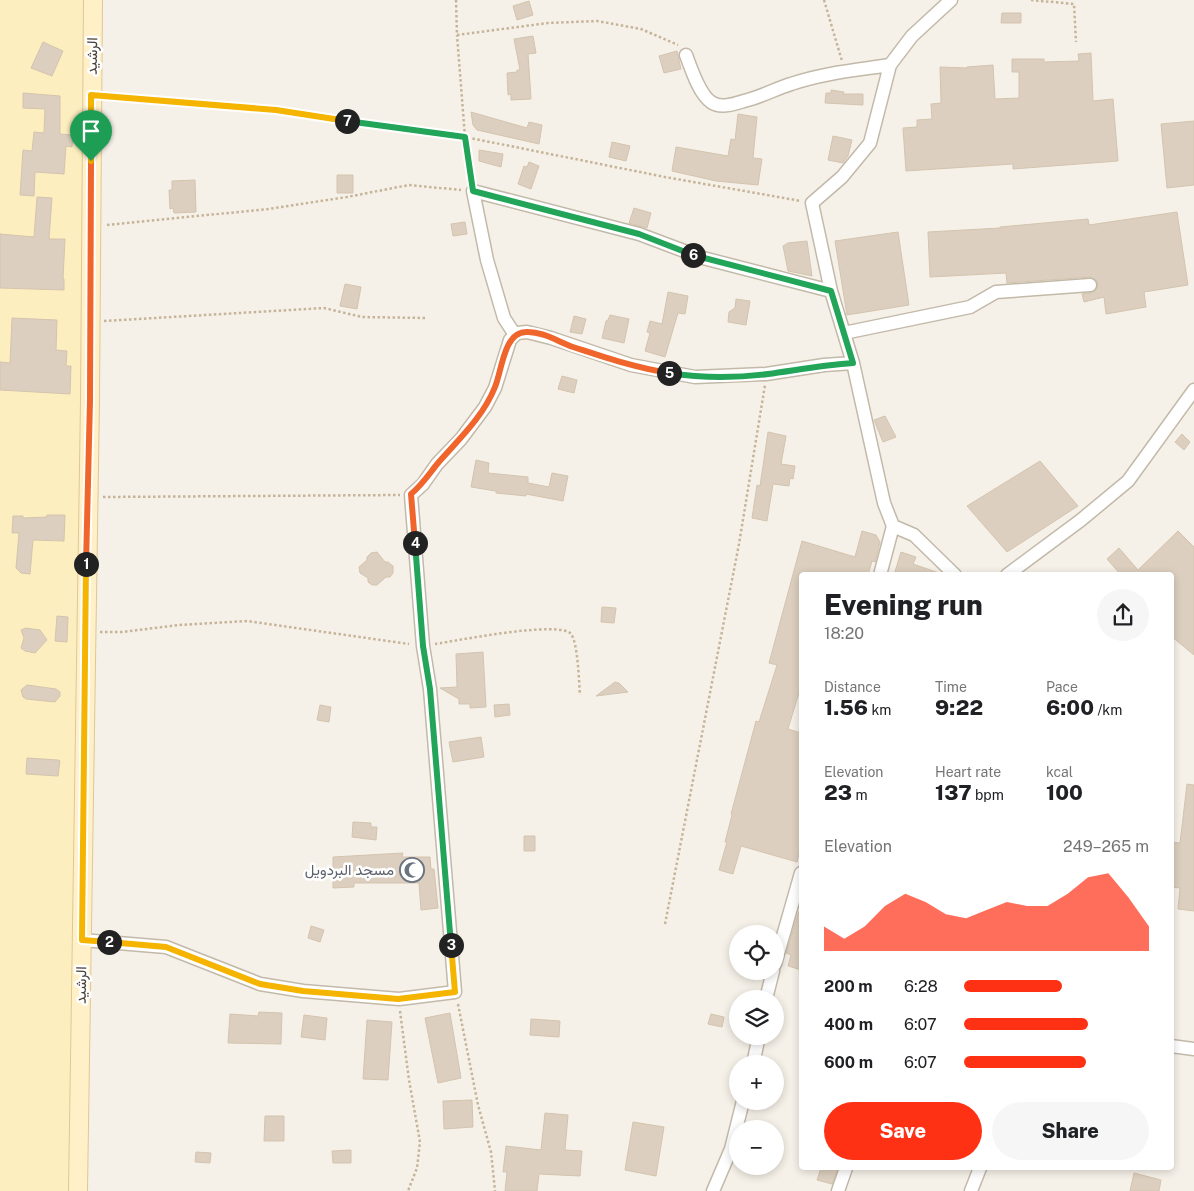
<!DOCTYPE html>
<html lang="en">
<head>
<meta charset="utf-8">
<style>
	:root { --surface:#fff; --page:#f6f6f6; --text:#202124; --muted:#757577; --accent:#ff3115 }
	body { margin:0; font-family:"Public Sans",Vazirmatn,sans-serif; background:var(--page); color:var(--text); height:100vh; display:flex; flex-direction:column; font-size:19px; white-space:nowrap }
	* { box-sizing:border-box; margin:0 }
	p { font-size:16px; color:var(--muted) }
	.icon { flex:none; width:28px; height:28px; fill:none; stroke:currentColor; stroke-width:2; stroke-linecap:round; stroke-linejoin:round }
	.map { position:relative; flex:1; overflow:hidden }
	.sheet { position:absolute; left:799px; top:572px; width:375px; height:598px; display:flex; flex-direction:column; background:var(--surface); border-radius:5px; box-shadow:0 2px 8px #0003 }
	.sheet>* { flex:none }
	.buttons { position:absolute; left:729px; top:925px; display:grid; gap:10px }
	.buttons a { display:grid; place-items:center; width:55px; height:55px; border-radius:50%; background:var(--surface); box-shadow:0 2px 8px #0003; font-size:25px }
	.pin { position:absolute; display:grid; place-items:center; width:42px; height:42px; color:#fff; margin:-51px -21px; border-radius:50% 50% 50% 0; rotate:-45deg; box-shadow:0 0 5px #0007 }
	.pin .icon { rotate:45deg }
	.km { position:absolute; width:25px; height:25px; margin:-12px; border-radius:50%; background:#222; color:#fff; font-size:14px; line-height:25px; text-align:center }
	.round { display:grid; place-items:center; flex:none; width:52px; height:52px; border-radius:26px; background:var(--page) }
	.headline { display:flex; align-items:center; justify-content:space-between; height:85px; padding:0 25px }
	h1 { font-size:28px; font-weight:800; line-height:38px }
	.figures { display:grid; grid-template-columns:repeat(3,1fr); gap:8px; height:85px; padding:5px 25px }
	.figures div { display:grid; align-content:center }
	.figures b { font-size:21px; font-weight:800 }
	.figures small { font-size:14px; font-weight:400 }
	.figures p { font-size:14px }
	.chart { height:140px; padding:10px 25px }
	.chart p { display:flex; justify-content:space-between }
	.chart svg { width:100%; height:90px; margin-top:5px; fill:var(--accent); opacity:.7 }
	.cta { display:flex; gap:10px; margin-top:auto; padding:10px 25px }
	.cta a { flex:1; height:58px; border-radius:30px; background:var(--accent); color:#fff; font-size:20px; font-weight:800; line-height:58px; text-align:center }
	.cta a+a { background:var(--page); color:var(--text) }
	ul { padding:0 25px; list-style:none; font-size:16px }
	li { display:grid; grid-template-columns:80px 60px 1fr; align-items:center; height:38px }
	li i { height:12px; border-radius:6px; background:var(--accent) }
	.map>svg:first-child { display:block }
	.sand { fill:#fdeec0 }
	.building { fill:#dccfbf; stroke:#d4c4ae }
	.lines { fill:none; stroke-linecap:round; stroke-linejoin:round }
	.minor-casing { stroke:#c2b9a9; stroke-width:15 }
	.secondary-casing { stroke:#dec795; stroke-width:20 }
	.path { stroke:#c6b499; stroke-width:2.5; stroke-dasharray:2.5 2.5; stroke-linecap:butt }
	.minor { stroke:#fff; stroke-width:12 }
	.secondary { stroke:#fff0c8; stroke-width:18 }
	.split-1-casing { stroke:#fff; stroke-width:10 }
	.split-2-casing { stroke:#fff; stroke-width:10 }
	.split-3-casing { stroke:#fff; stroke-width:10 }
	.split-4-casing { stroke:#fff; stroke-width:10 }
	.split-5-casing { stroke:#fff; stroke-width:10 }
	.split-6-casing { stroke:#fff; stroke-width:10 }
	.split-7-casing { stroke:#fff; stroke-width:10 }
	.split-8-casing { stroke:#fff; stroke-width:10 }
	.split-1 { stroke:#f0652b; stroke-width:6 }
	.split-2 { stroke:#f5b400; stroke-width:6 }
	.split-3 { stroke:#f5b400; stroke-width:6 }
	.split-4 { stroke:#22a559; stroke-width:6 }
	.split-5 { stroke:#f0652b; stroke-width:6 }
	.split-6 { stroke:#22a559; stroke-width:6 }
	.split-7 { stroke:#22a559; stroke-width:6 }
	.split-8 { stroke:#f5b400; stroke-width:6 }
	.labels { text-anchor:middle; stroke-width:5; stroke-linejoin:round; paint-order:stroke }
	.street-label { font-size:15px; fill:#4a4135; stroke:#fff }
	.worship-label { font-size:15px; fill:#5b616d; stroke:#fff; text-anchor:end }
</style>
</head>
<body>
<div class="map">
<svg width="1194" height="1191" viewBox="0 0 1194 1191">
	<rect width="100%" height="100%" fill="#f6f1e8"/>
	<path class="sand" d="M0,0H84L87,79L74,1191H0Z"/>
	<path class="building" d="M529,1L533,15L517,20L513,6Z
		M1002,13H1021V23H1001Z
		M533,36L536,53L528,54L531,99L511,100V94L508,95L507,73L517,72V70H520L514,39Z
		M43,42L63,51L52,76L31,68Z
		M677,51L681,69L664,73L659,56Z
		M1091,53L1093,101L1113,99L1118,161L1013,169V164L906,171L903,128L917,127V120L932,119L931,104L941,103L940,67L967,68V67L993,65L995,99L1019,98V72H1012V59H1044V62L1079,61L1078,54Z
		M831,90L844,92L843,94H863V105L825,103L826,93H831Z
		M23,93L60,96V134L73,135L72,147L66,146L64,174L35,172L34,196L20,195L23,150L32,151L34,132L44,133L45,109L23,108Z
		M471,112L527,128L529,122L542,125L539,144L477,130L473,125Z
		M738,114L757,117L753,158L762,159L758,185L716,181L672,171L676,147L728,156L731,139L735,140Z
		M1194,121V185L1167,188L1161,124Z
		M833,136L852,140L848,156L843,163L828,160Z
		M612,142L630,146L626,161L609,157Z
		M479,150L503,154L501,167L479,161Z
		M529,162L539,166L531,189L518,184L524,166L527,167Z
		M337,175H353V193H337Z
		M195,180L196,212L174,213L173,208L170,209L169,190H172V181Z
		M37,197L52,198L49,239H65L63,279H64V290L0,288V234L34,237Z
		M634,208L651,213L647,228L629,223Z
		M1177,212L1188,285L1144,292L1146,307L1106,314L1104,297L1084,302L1082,294L1094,292L1097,288V281L1090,277L1007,283L1006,273L930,277L928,232L1000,228V227L1088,219L1089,225Z
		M465,222L467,234L453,236L451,224Z
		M898,232L909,305L847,315L835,241Z
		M807,241L812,276L788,271L783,246L788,243Z
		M345,284L361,287L357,309L340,306Z
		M668,292L688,296L685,314L678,313L665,357L645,351L650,333L647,332L650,321L662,324Z
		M736,299L750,301L746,325L728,322L729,312L735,308Z
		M610,315L629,319L624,343L602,338L606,321L608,320Z
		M574,316L586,319L582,334L570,332Z
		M12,318L57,320L56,350L67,351L66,366H71L70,394L0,390V362L10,363Z
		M562,376L577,380L574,393L558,389Z
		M885,416L896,437L883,442L874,420Z
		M768,432L786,436L781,464L795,466L793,479L790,478L789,486L773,484L767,521L752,518L757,485L760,486Z
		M1182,434L1190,442L1184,450L1175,442Z
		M476,460L489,463L488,473L528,477V483L549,487L552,473L568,476L563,501L526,494V496L496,493V491L471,487Z
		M1040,461L1078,506L1007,552L967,506Z
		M47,515H65L64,541L33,540L30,574L21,573L16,568L19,533H12L13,516H23V518L47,517Z
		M862,531L876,535L880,542L875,562L872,561L868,575H801V686L788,729L801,733V845L797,862L741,846L733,874L719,870L727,842H725L732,815L731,814L756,721L759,722L777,665L769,663L802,541L855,557Z
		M1178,531L1194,547V655L1171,636V575H1121L1107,559L1119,548L1138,570Z
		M377,552L385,562H388L393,566V573L390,577H386L377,585H372L368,582V578L360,573L359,567L367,560V557L371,553Z
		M901,552L916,557L913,564L939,573V575H894Z
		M602,607L616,608L614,623L601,622Z
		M57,616L68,617L67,642L55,641Z
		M26,628L40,630L47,640L35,653L25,651L21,648L24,638L21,630Z
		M483,652L486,707L470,708V704H459V699L440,688L457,687L456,654Z
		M615,682L619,683L628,692L596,696Z
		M27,685L56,689L60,692V696L55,702L26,699L23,697L21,690Z
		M509,704L510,715L495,717L494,705Z
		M320,705L331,707L329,722L317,720Z
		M481,737L484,757L453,762L449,742Z
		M27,758L58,760L60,761L58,776L26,774Z
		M1187,784L1194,785V911L1178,909L1180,888L1171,887V842L1180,843Z
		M353,822L371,823V827H377L376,840L352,837Z
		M524,836H535V851H524Z
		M403,853L402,857H430L431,869H434L438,908L421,910L419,883H354V887L333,888V857Z
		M799,911L801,912V970L788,966L791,955L786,953Z
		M311,926L324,930L320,942L308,938Z
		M259,1012L282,1013L281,1044L228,1043L230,1014L258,1016Z
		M450,1013L461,1078L438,1083L425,1018Z
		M711,1014L724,1017L722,1027L708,1024Z
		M304,1015L327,1018L325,1040L301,1037Z
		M531,1019L560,1021L559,1037L530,1035Z
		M367,1020L392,1022L388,1080L363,1079Z
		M472,1100L473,1127L444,1129L443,1101Z
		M545,1113L568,1115L565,1150L582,1151L580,1176L539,1174L537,1191H505L507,1172H503L506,1146L541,1150Z
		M265,1116H284V1141H264Z
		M633,1122L664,1127L656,1176L625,1170Z
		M351,1150V1163H333L332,1151Z
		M196,1152L211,1153L210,1163L195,1162Z
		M821,1168H838L832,1184L817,1180Z
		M1134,1173L1161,1180L1159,1191H1130Z"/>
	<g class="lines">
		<defs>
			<path id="minor" d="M686,55C691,68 699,94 711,102C720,109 734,104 744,101C761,97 775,89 791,84C823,73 857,70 890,65L912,36L951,0
				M890,65L870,143L842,177L812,203L831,291L853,363L884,503L893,526L914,535L955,575
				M844,333L970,307L996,292L1090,285
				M515,335L504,318L487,260L473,191L639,234L703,258L831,291
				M880,575L893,526
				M1007,575L1081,520L1128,481L1194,390
				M82,940L166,947L260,984L303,991L399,999L455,992L430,689L423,646L411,495L423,484L437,464L461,439L485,407L495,388L510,340L517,333L527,332L551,338L631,365L695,377L766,374L824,365L853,363
				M775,964L801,873
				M766,999L773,971
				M1171,1046L1194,1049
				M753,1064L759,1036
				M713,1191L731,1149L743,1101
				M838,1191L846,1168
				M971,1191L980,1168"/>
			<path id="secondary" d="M78,1191L90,400L93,0"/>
		</defs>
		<use href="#minor" class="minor-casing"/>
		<use href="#secondary" class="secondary-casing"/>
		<path class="path" d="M456,0L457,35L548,23L597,21L641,29L678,45
			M824,0L842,61
			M1031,0L1074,4L1076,42
			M108,97L276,110L465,137L457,35
			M471,179L465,137L665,177L801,201
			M107,225L268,209L347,197L409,185L461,190
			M104,321L324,308L362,317L426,318
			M103,497L400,495
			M100,632H122L179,625L247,621L409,644
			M435,644C455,641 560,620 571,634C578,643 579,683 580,695
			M665,924L739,544L765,385
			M458,1004L478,1105L491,1152L495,1191
			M400,1011L409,1080L420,1142L417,1168L408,1191"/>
		<use href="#minor" class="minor"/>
		<use href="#secondary" class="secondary"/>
	</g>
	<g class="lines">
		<defs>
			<path id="split-1" d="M86,564L90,400L91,161"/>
			<path id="split-2" d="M86,564L82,940L109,942"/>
			<path id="split-3" d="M109,942L166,947L260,984L303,991L398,999L455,992L451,945"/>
			<path id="split-4" d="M415,543L423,646L430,689L451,945"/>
			<path id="split-5" d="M415,543L411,494C422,485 429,474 438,463C459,439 483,417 495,387C502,370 504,332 526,332C542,331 559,342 573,347C604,357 636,368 669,373"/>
			<path id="split-6" d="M669,373C701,378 736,378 768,374C797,370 824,365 853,363L831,291L693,255"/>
			<path id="split-7" d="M347,121L465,137L473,191L639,234L693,255"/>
			<path id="split-8" d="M91,161V95L276,110L347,121"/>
		</defs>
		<use href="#split-1" class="split-1-casing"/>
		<use href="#split-2" class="split-2-casing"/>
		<use href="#split-3" class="split-3-casing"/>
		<use href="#split-4" class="split-4-casing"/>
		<use href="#split-5" class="split-5-casing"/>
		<use href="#split-6" class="split-6-casing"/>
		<use href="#split-7" class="split-7-casing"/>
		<use href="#split-8" class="split-8-casing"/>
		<use href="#split-1" class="split-1"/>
		<use href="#split-2" class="split-2"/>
		<use href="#split-3" class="split-3"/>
		<use href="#split-4" class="split-4"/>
		<use href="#split-5" class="split-5"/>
		<use href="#split-6" class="split-6"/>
		<use href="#split-7" class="split-7"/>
		<use href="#split-8" class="split-8"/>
	</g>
	<defs>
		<symbol id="mosque-ring" viewBox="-11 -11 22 22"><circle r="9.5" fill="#fff" stroke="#6b7280" stroke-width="1.5"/><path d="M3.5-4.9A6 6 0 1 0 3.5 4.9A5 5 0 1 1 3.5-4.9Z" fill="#6b7280"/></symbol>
	</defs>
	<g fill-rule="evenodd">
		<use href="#mosque-ring" x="398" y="856" width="28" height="28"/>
	</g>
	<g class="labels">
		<g class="street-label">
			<text transform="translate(92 56) rotate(-89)" y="5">الرشيد</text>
			<text transform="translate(81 985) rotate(-89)" y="5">الرشيد</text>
		</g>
		<g class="worship-label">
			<text x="394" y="875">مسجد البردويل</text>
		</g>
	</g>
</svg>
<div class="buttons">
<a><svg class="icon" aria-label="locate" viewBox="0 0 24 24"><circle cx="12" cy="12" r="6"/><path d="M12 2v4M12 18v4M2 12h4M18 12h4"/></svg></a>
<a><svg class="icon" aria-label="layers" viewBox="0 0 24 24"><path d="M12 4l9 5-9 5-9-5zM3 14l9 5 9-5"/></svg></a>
<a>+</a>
<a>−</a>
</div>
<div class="pin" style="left:91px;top:161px;background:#1e9e55"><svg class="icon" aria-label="arrive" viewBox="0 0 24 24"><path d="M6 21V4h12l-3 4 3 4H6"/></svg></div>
<b class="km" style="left:86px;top:564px">1</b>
<b class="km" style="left:109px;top:942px">2</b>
<b class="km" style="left:451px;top:945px">3</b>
<b class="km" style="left:415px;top:543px">4</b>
<b class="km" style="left:669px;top:373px">5</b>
<b class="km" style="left:693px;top:255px">6</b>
<b class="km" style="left:347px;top:121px">7</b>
<section class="sheet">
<div class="headline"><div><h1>Evening run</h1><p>18:20</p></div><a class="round"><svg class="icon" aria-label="share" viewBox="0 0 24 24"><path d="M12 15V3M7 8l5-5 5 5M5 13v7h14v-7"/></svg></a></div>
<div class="figures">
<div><p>Distance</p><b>1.56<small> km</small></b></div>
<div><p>Time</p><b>9:22</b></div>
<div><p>Pace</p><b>6:00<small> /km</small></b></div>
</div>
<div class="figures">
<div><p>Elevation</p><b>23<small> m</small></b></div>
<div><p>Heart rate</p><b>137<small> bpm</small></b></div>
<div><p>kcal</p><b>100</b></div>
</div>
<div class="chart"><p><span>Elevation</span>249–265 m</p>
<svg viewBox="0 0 160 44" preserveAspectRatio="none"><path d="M0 44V32L10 38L20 32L30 22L40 16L50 20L60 26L70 28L80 24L90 20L100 22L110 22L120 16L130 8L140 6L150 18L160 32V44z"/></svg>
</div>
<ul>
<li><b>200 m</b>6:28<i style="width:53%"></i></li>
<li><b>400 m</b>6:07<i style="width:67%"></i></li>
<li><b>600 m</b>6:07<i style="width:66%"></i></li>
</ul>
<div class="cta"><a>Save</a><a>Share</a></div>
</section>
</div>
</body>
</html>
